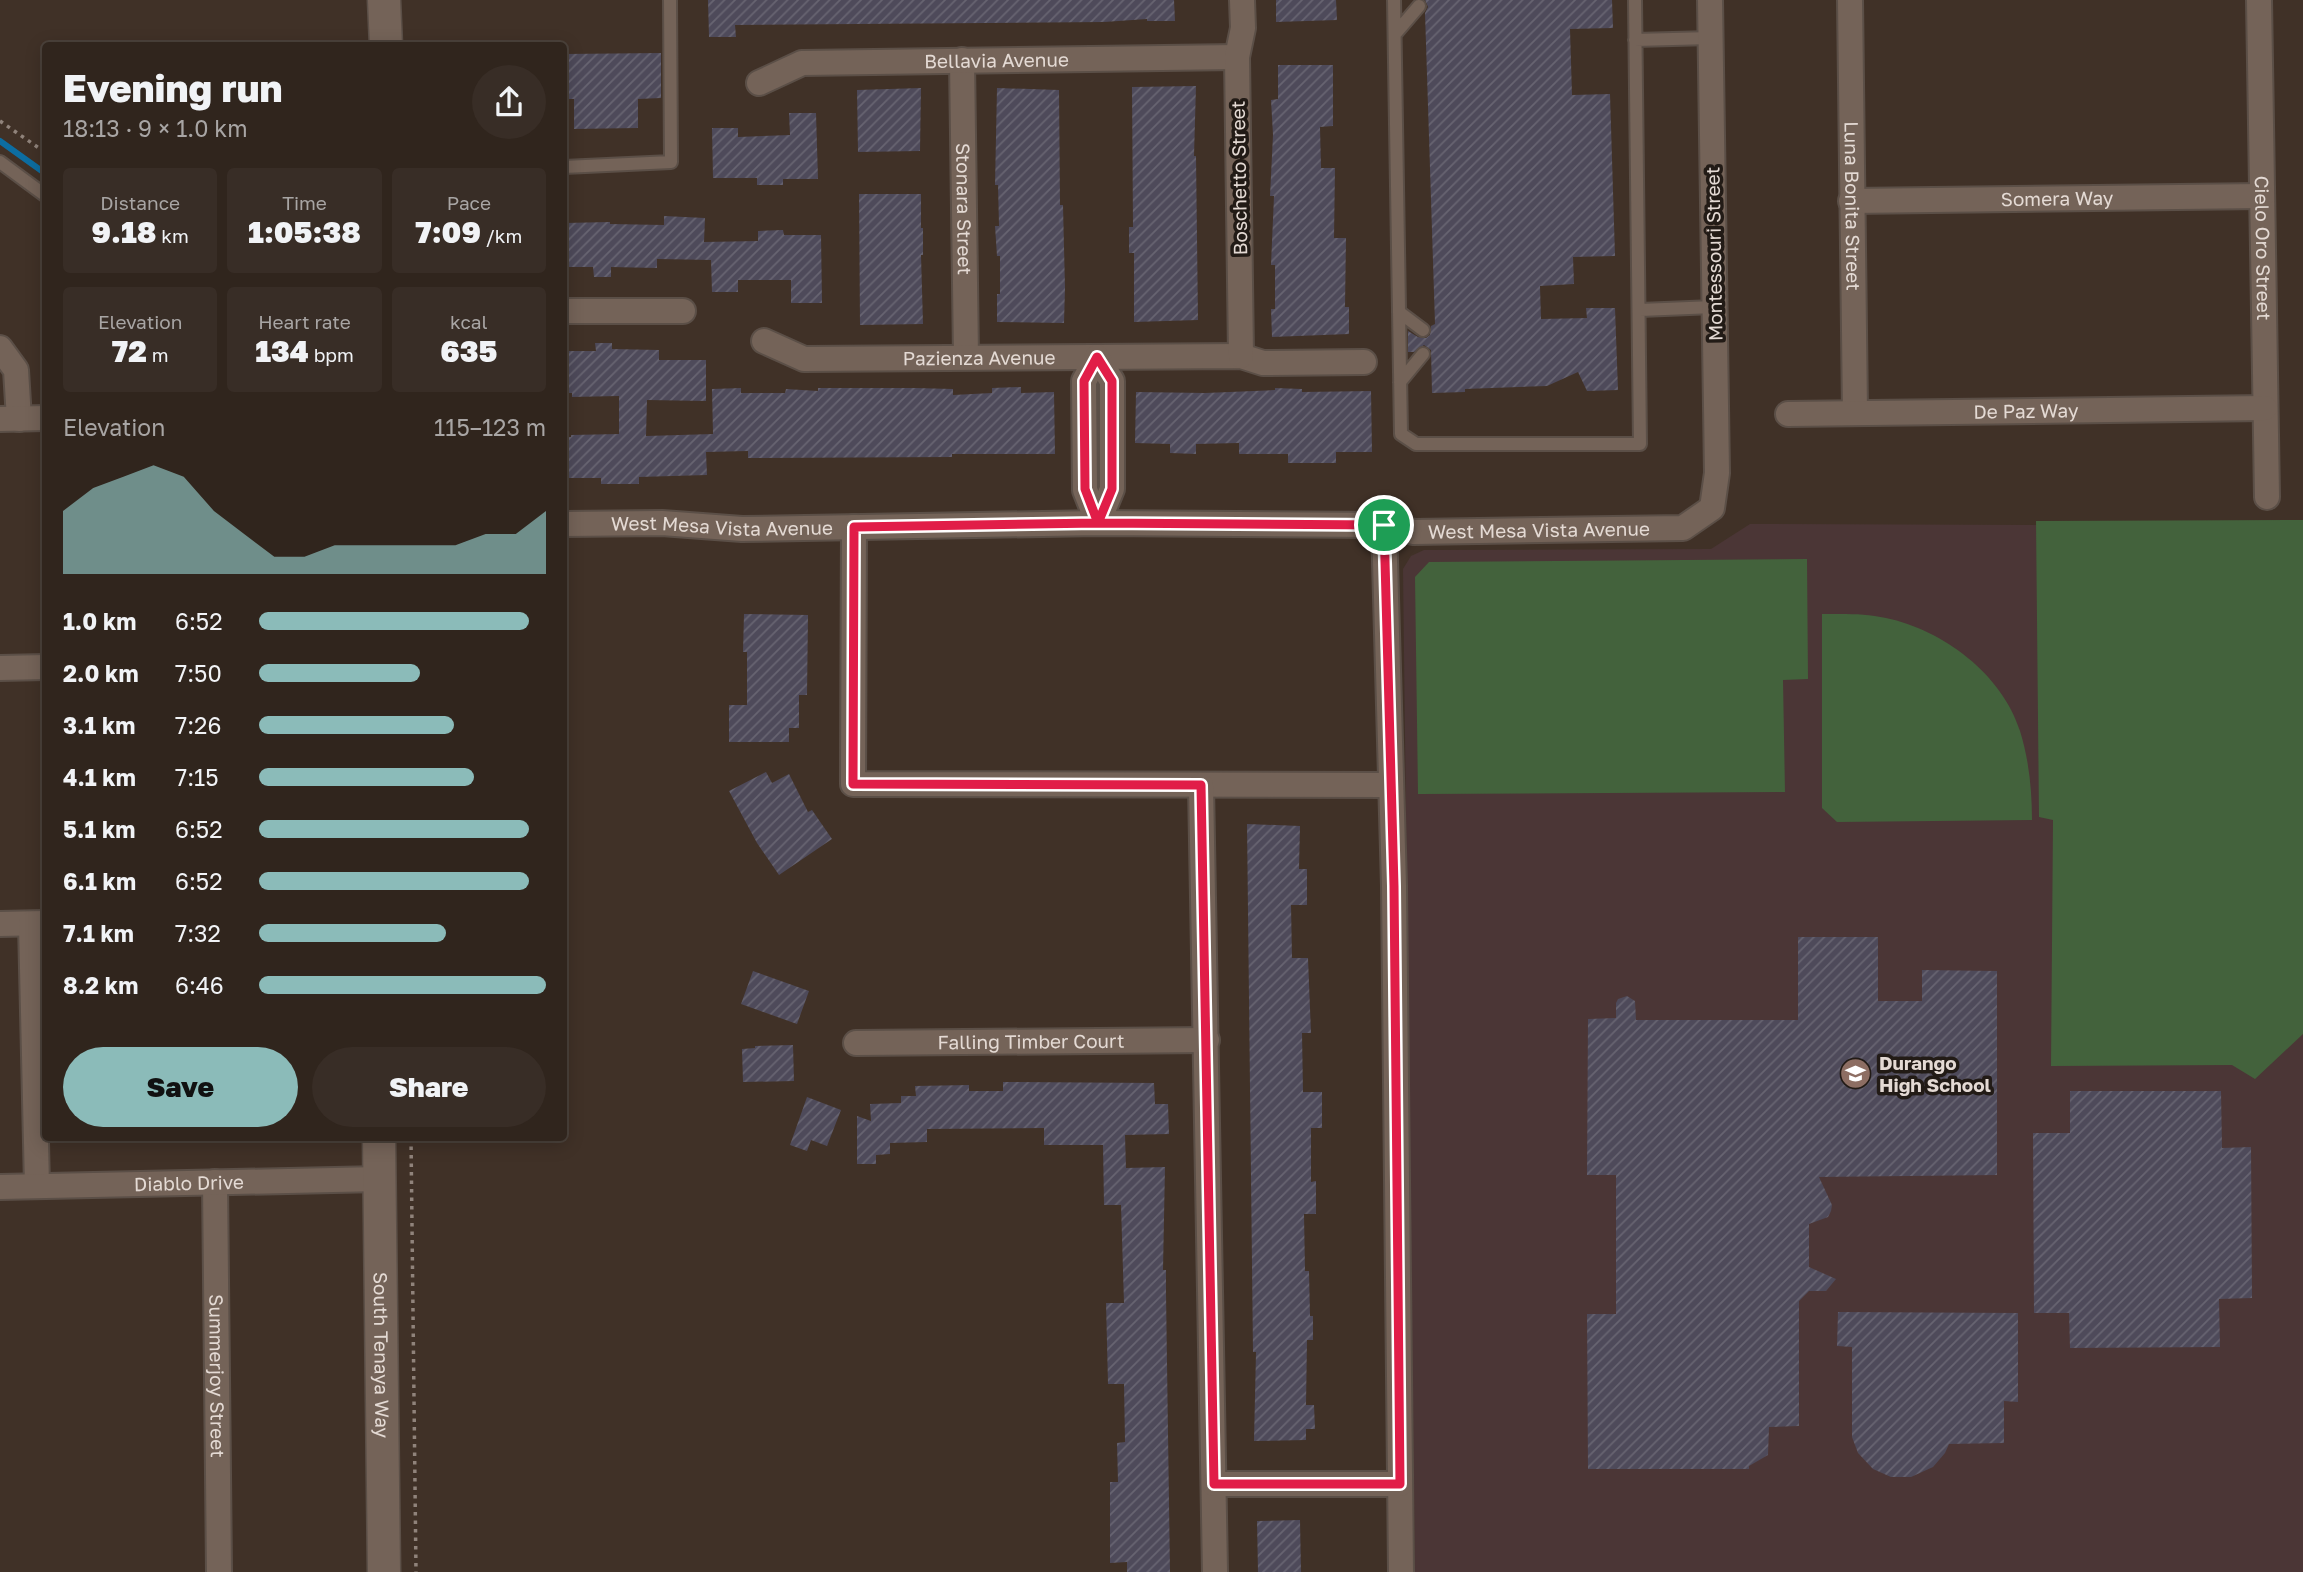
<!DOCTYPE html>
<html lang="en">
<head>
<meta charset="utf-8">
<style>
	:root { --surface:#30251d; --page:#382d26; --text:#f1f3f6; --muted:#a8a5a4; --line:#4b423b; --accent:#8bbbb9 }
	body { margin:0; font-family:"Golos Text",sans-serif; background:var(--page); color:var(--text); height:100vh; display:flex; flex-direction:column; font-size:26px; white-space:nowrap }
	* { box-sizing:border-box; margin:0 }
	p { font-size:23px; color:var(--muted) }
	.icon { flex:none; width:38px; height:38px; fill:none; stroke:currentColor; stroke-width:2; stroke-linecap:round; stroke-linejoin:round }
	.map { position:relative; flex:1; overflow:hidden }
	.details { position:absolute; left:42px; top:42px; width:525px; height:1099px; display:flex; flex-direction:column; background:var(--surface); border-radius:7px; box-shadow:0 4px 18px #0003,0 0 0 2px var(--line) }
	.details>* { flex:none }
	.pin { position:absolute; display:grid; place-items:center; width:60px; height:60px; color:#fff; margin:-30px; border:4px solid #fff; border-radius:50%; box-shadow:0 2px 7px #0007 }
	.round { display:grid; place-items:center; flex:none; width:74px; height:74px; border-radius:37px; background:var(--page) }
	.overview { display:flex; align-items:center; justify-content:space-between; height:119px; padding:0 21px }
	h1 { font-size:38px; font-weight:800; line-height:52px }
	.metrics { display:grid; grid-template-columns:repeat(3,1fr); gap:10px; height:119px; padding:7px 21px }
	.metrics div { display:grid; align-content:center; border-radius:7px; background:var(--page); text-align:center }
	.metrics b { font-size:30px; font-weight:800 }
	.metrics small { font-size:19px; font-weight:400 }
	.metrics p { font-size:19px }
	.chart { height:196px; padding:14px 21px }
	.chart p { display:flex; justify-content:space-between }
	.chart svg { width:100%; height:126px; margin-top:7px; fill:var(--accent); opacity:.7 }
	.action { display:flex; gap:14px; margin-top:auto; padding:14px 21px }
	.action a { flex:1; height:80px; border-radius:42px; background:var(--accent); color:#111; font-size:28px; font-weight:800; line-height:80px; text-align:center }
	.action a+a { background:var(--page); color:var(--text) }
	ul { padding:0 21px; list-style:none; font-size:23px }
	li { display:grid; grid-template-columns:112px 84px 1fr; align-items:center; height:52px }
	li i { height:18px; border-radius:9px; background:var(--accent) }
	.map>svg:first-child { display:block }
	.education { fill:#4b3636 }
	.pitch { fill:#43623c }
	.lines { fill:none; stroke-linecap:round; stroke-linejoin:round }
	.stream { stroke:#0d6da1; stroke-width:6 }
	.building { fill:url(#building-hatch) }
	.service-casing { stroke:#5b4f47; stroke-width:16 }
	.minor-casing { stroke:#5b4f47; stroke-width:28 }
	.tertiary-casing { stroke:#5b4f47; stroke-width:35 }
	.path { stroke:#90837b; stroke-width:3.5; stroke-dasharray:3.5 5; stroke-linecap:butt }
	.service { stroke:#746358; stroke-width:12 }
	.minor { stroke:#746358; stroke-width:24 }
	.tertiary { stroke:#746358; stroke-width:32 }
	.route-casing { stroke:#fff; stroke-width:14 }
	.route { stroke:#e11d48; stroke-width:9 }
	.labels { text-anchor:middle; stroke-width:7; stroke-linejoin:round; paint-order:stroke }
	.street-label { font-size:19px; fill:#e4dad4; stroke:#221b16 }
	.poi-label { font-size:19px; font-weight:bold; fill:#e4dad4; stroke:#221b16; text-anchor:start }
</style>
</head>
<body>
<div class="map">
<svg width="2303" height="1572" viewBox="0 0 2303 1572">
	<defs>
		<pattern id="building-hatch" width="6" height="6" patternUnits="userSpaceOnUse" patternTransform="scale(1.75)"><rect width="6" height="6" fill="#4e4a5a"/><path d="M-1 1l2-2M0 6l6-6M5 7l2-2" fill="none" stroke="#676471"/></pattern>
	</defs>
	<rect width="100%" height="100%" fill="#403127"/>
	<path class="education" d="M1750,524L2303,526V1572H1415L1403,569L1411,556L1424,550L1711,549Z"/>
	<path class="pitch" d="M2303,520V1034L2255,1079L2232,1065L2051,1066L2053,820L2039,817L2036,521Z
		M1807,559L1808,679L1783,680L1785,792L1418,794L1415,577L1429,562Z
		M1822,614C1843,614 1865,613 1886,618C1943,630 2002,674 2020,731C2029,760 2032,790 2032,820L1837,822L1822,808Z"/>
	<g class="lines">
		<path class="stream" d="M0,141L46,174"/>
	</g>
	<path class="building" d="M708,0H1174L1175,21H1147V19L1104,22L735,25L736,37H709Z
		M1276,0H1336L1337,20L1276,22Z
		M1425,0H1612L1613,28L1570,29L1572,95L1610,94L1615,256L1573,257L1574,284L1540,286L1541,319L1587,318L1586,308H1615L1618,390L1587,391L1578,372L1547,386L1465,389V392L1432,393L1431,350L1424,345L1414,352H1408V331L1418,337L1426,338L1430,335L1431,326L1435,324L1425,13L1428,7Z
		M661,53V98L638,99V128L574,129V99H564V54Z
		M1278,65H1333V126L1320,127L1321,168H1335L1334,238H1346L1345,307H1349V334L1272,337L1271,309H1275V265H1271L1274,196H1270L1273,135L1271,100L1278,99Z
		M1196,86L1194,156H1196L1198,320L1134,322V253H1129V227H1133L1132,87Z
		M921,88L920,151L858,152L857,90Z
		M997,88L1059,90L1060,205H1063L1065,288L1064,323L997,322V294H1000V256H997L995,226H999L998,185H995Z
		M789,113H816L818,179H783V185H757V178H713L712,128H738V137L790,135Z
		M859,194H921V228H923V255H921L923,324L860,325Z
		M664,216L705,218L704,242L758,241V231L783,230L784,235H821L822,303H791V280H738V292H712L711,260L657,259V268L611,267V277H594L593,267H564V223L610,222V224L664,225Z
		M595,343H612V349L659,350V360H706V401L647,400L646,436L713,434L712,389L741,388V393H785L786,389L818,391V388H915L953,389V395L992,393V388L1021,387V393L1054,392L1055,454H952V457L748,458V451L706,452L707,475L639,477V484H601V478H564V437H571V435L619,434V396L572,397V393H564V351H596Z
		M1275,388L1302,389V392L1371,391L1372,452H1336V463H1288V454H1239V443L1196,444V454L1170,453V444L1135,443L1136,392L1205,393L1275,390Z
		M744,614L808,615L807,695H799V728H789V742H729V705H747V652H743Z
		M766,772L772,783L789,774L808,812L812,810L832,839L779,875L757,843L729,791Z
		M1247,824L1300,826L1299,869H1307V905H1291L1292,958H1308L1311,1033H1302L1303,1092H1322V1128H1311V1182L1316,1181V1214H1304L1305,1271H1309L1310,1316H1313V1340H1307L1306,1405H1314L1315,1429H1306V1440L1254,1441L1256,1352H1253Z
		M1798,937H1878V1001H1922V970L1997,971V1175L1819,1177L1832,1205L1831,1211L1828,1217L1809,1224V1267L1836,1279L1826,1291H1809L1799,1301V1426L1769,1427L1768,1455L1749,1466V1469H1588L1587,1314H1616V1175H1587L1588,1019L1616,1018V1003L1618,999L1627,996L1635,1001L1636,1020H1798Z
		M753,971L809,991L797,1024L741,1004Z
		M793,1045L794,1081L743,1082L742,1049L755,1048V1046Z
		M1003,1082L1154,1083L1155,1104H1168L1169,1134L1125,1135L1126,1168L1165,1167L1163,1270H1166V1293L1170,1572H1127V1562L1110,1563V1482H1118L1117,1443L1125,1442L1124,1384H1108L1106,1303H1124L1121,1205H1104L1103,1145H1044V1128L927,1129V1142L890,1143V1154L876,1155V1164H857V1116L871,1121L870,1104L901,1103V1096H916L915,1086L969,1085V1091H1003Z
		M2070,1091H2221L2222,1148L2251,1147L2252,1298L2219,1299L2220,1347L2070,1348L2069,1313H2034L2033,1133H2070Z
		M807,1097L841,1110L827,1146L811,1140L807,1151L790,1145Z
		M1838,1312L2018,1313V1402L2004,1401V1443L1949,1444L1945,1453L1933,1467L1911,1477H1891L1873,1469L1858,1453L1852,1437V1347L1837,1346Z
		M1300,1520L1301,1572H1258L1257,1521Z"/>
	<g class="lines">
		<defs>
			<path id="service" d="M1394,0L1401,434L1416,444H1640L1635,0
				M1395,34L1419,6
				M1635,40L1711,38
				M0,162L46,196
				M564,167L671,162L670,0
				M1640,310L1714,307
				M1399,312L1423,330
				M1400,382L1423,354"/>
			<g id="minor">
				<path id="s1" d="M1850,0L1855,413"/>
				<path id="s2" d="M2259,0L2267,497"/>
				<path id="s3" d="M962,60L966,357"/>
				<path id="s4" d="M759,83L802,63L1237,57"/>
				<path id="s5" d="M1851,201L2262,196"/>
				<path d="M564,311H683"/>
				<path id="s6" d="M764,341L804,359L1241,356L1263,363L1364,362"/>
				<path d="M0,348L16,370L19,419"/>
				<path d="M1241,356L1237,57L1243,28L1242,0"/>
				<path d="M1097,357L1112,381V489L1098,523"/>
				<path d="M1097,357L1084,381L1085,490L1098,523"/>
				<path id="s7" d="M1788,414L2265,408"/>
				<path d="M0,419L46,418"/>
				<path id="s8" d="M564,524L662,523L742,529L1098,523L1384,525L1414,532L1683,528L1712,508L1717,473L1710,0"/>
				<path d="M1384,525L1394,886L1401,1572"/>
				<path d="M854,527L853,784L1390,785"/>
				<path d="M0,668L46,667"/>
				<path d="M1201,785L1215,1572"/>
				<path d="M0,924L45,923"/>
				<path d="M31,924L37,1186"/>
				<path id="s9" d="M856,1043L1207,1040"/>
				<path id="s10" d="M215,1182L219,1572"/>
				<path id="s11" d="M0,1187L380,1179"/>
				<path d="M1214,1484H1400"/>
			</g>
			<g id="tertiary">
				<path d="M384,0L386,46"/>
				<path id="s12" d="M379,1138L384,1572"/>
			</g>
		</defs>
		<use href="#service" class="service-casing"/>
		<use href="#minor" class="minor-casing"/>
		<use href="#tertiary" class="tertiary-casing"/>
		<path class="path" d="M0,121L46,153
			M411,1138L416,1572"/>
		<use href="#service" class="service"/>
		<use href="#minor" class="minor"/>
		<use href="#tertiary" class="tertiary"/>
	</g>
	<g class="lines">
		<defs>
			<path id="route" d="M1384,525L1098,523L1085,489L1084,381L1097,357L1112,381V489L1098,523L854,527L853,784L1201,785L1214,1484H1400L1394,886L1384,525"/>
		</defs>
		<use href="#route" class="route-casing"/>
		<use href="#route" class="route"/>
	</g>
	<defs>
		<symbol id="school-disc" viewBox="-11 -11 22 22"><circle r="9.5" fill="#8d6e63" stroke="#221b16"/><path d="M0-5L7-2L0 1L-7-2ZM-4 1L0 2.5L4 1V4Q0 6-4 4Z" fill="#fff"/></symbol>
	</defs>
	<g fill-rule="evenodd">
		<use href="#school-disc" x="1838" y="1056" width="35" height="35"/>
	</g>
	<g class="labels">
		<g class="street-label">
			<text dy="7" stroke="none"><textPath href="#s4" startOffset="242">Bellavia Avenue</textPath></text>
			<text transform="translate(1239 178) rotate(-91)" y="7">Boschetto Street</text>
			<text dy="7" stroke="none"><textPath href="#s5" startOffset="206">Somera Way</textPath></text>
			<text dy="7" stroke="none"><textPath href="#s1" startOffset="206">Luna Bonita Street</textPath></text>
			<text dy="7" stroke="none"><textPath href="#s3" startOffset="149">Stonara Street</textPath></text>
			<text dy="7" stroke="none"><textPath href="#s2" startOffset="248">Cielo Oro Street</textPath></text>
			<text transform="translate(1714 254) rotate(-91)" y="7">Montessouri Street</text>
			<text dy="7" stroke="none"><textPath href="#s6" startOffset="219">Pazienza Avenue</textPath></text>
			<text dy="7" stroke="none"><textPath href="#s7" startOffset="238">De Paz Way</textPath></text>
			<text dy="7" stroke="none"><textPath href="#s8" startOffset="158">West Mesa Vista Avenue</textPath></text>
			<text dy="7" stroke="none"><textPath href="#s8" startOffset="976">West Mesa Vista Avenue</textPath></text>
			<text dy="7" stroke="none"><textPath href="#s9" startOffset="175">Falling Timber Court</textPath></text>
			<text dy="7" stroke="none"><textPath href="#s11" startOffset="189">Diablo Drive</textPath></text>
			<text dy="7" stroke="none"><textPath href="#s12" startOffset="217">South Tenaya Way</textPath></text>
			<text dy="7" stroke="none"><textPath href="#s10" startOffset="194">Summerjoy Street</textPath></text>
		</g>
		<g class="poi-label">
			<text x="1879" y="1070">Durango<tspan x="1879" dy="22">High School</tspan></text>
		</g>
	</g>
</svg>
<div class="pin" style="left:1384px;top:525px;background:#1e9e55"><svg class="icon" aria-label="arrive" viewBox="0 0 24 24"><path d="M6 21V4h12l-3 4 3 4H6"/></svg></div>
<section class="details">
<div class="overview"><div><h1>Evening run</h1><p>18:13 · 9 × 1.0 km</p></div><a class="round"><svg class="icon" aria-label="share" viewBox="0 0 24 24"><path d="M12 15V3M7 8l5-5 5 5M5 13v7h14v-7"/></svg></a></div>
<div class="metrics">
<div><p>Distance</p><b>9.18<small> km</small></b></div>
<div><p>Time</p><b>1:05:38</b></div>
<div><p>Pace</p><b>7:09<small> /km</small></b></div>
</div>
<div class="metrics">
<div><p>Elevation</p><b>72<small> m</small></b></div>
<div><p>Heart rate</p><b>134<small> bpm</small></b></div>
<div><p>kcal</p><b>635</b></div>
</div>
<div class="chart"><p><span>Elevation</span>115–123 m</p>
<svg viewBox="0 0 160 44" preserveAspectRatio="none"><path d="M0 44V22L10 14L20 10L30 6L40 10L50 22L60 30L70 38L80 38L90 34L100 34L110 34L120 34L130 34L140 30L150 30L160 22V44z"/></svg>
</div>
<ul>
<li><b>1.0 km</b>6:52<i style="width:94%"></i></li>
<li><b>2.0 km</b>7:50<i style="width:56%"></i></li>
<li><b>3.1 km</b>7:26<i style="width:68%"></i></li>
<li><b>4.1 km</b>7:15<i style="width:75%"></i></li>
<li><b>5.1 km</b>6:52<i style="width:94%"></i></li>
<li><b>6.1 km</b>6:52<i style="width:94%"></i></li>
<li><b>7.1 km</b>7:32<i style="width:65%"></i></li>
<li><b>8.2 km</b>6:46<i style="width:100%"></i></li>
</ul>
<div class="action"><a>Save</a><a>Share</a></div>
</section>
</div>
</body>
</html>
